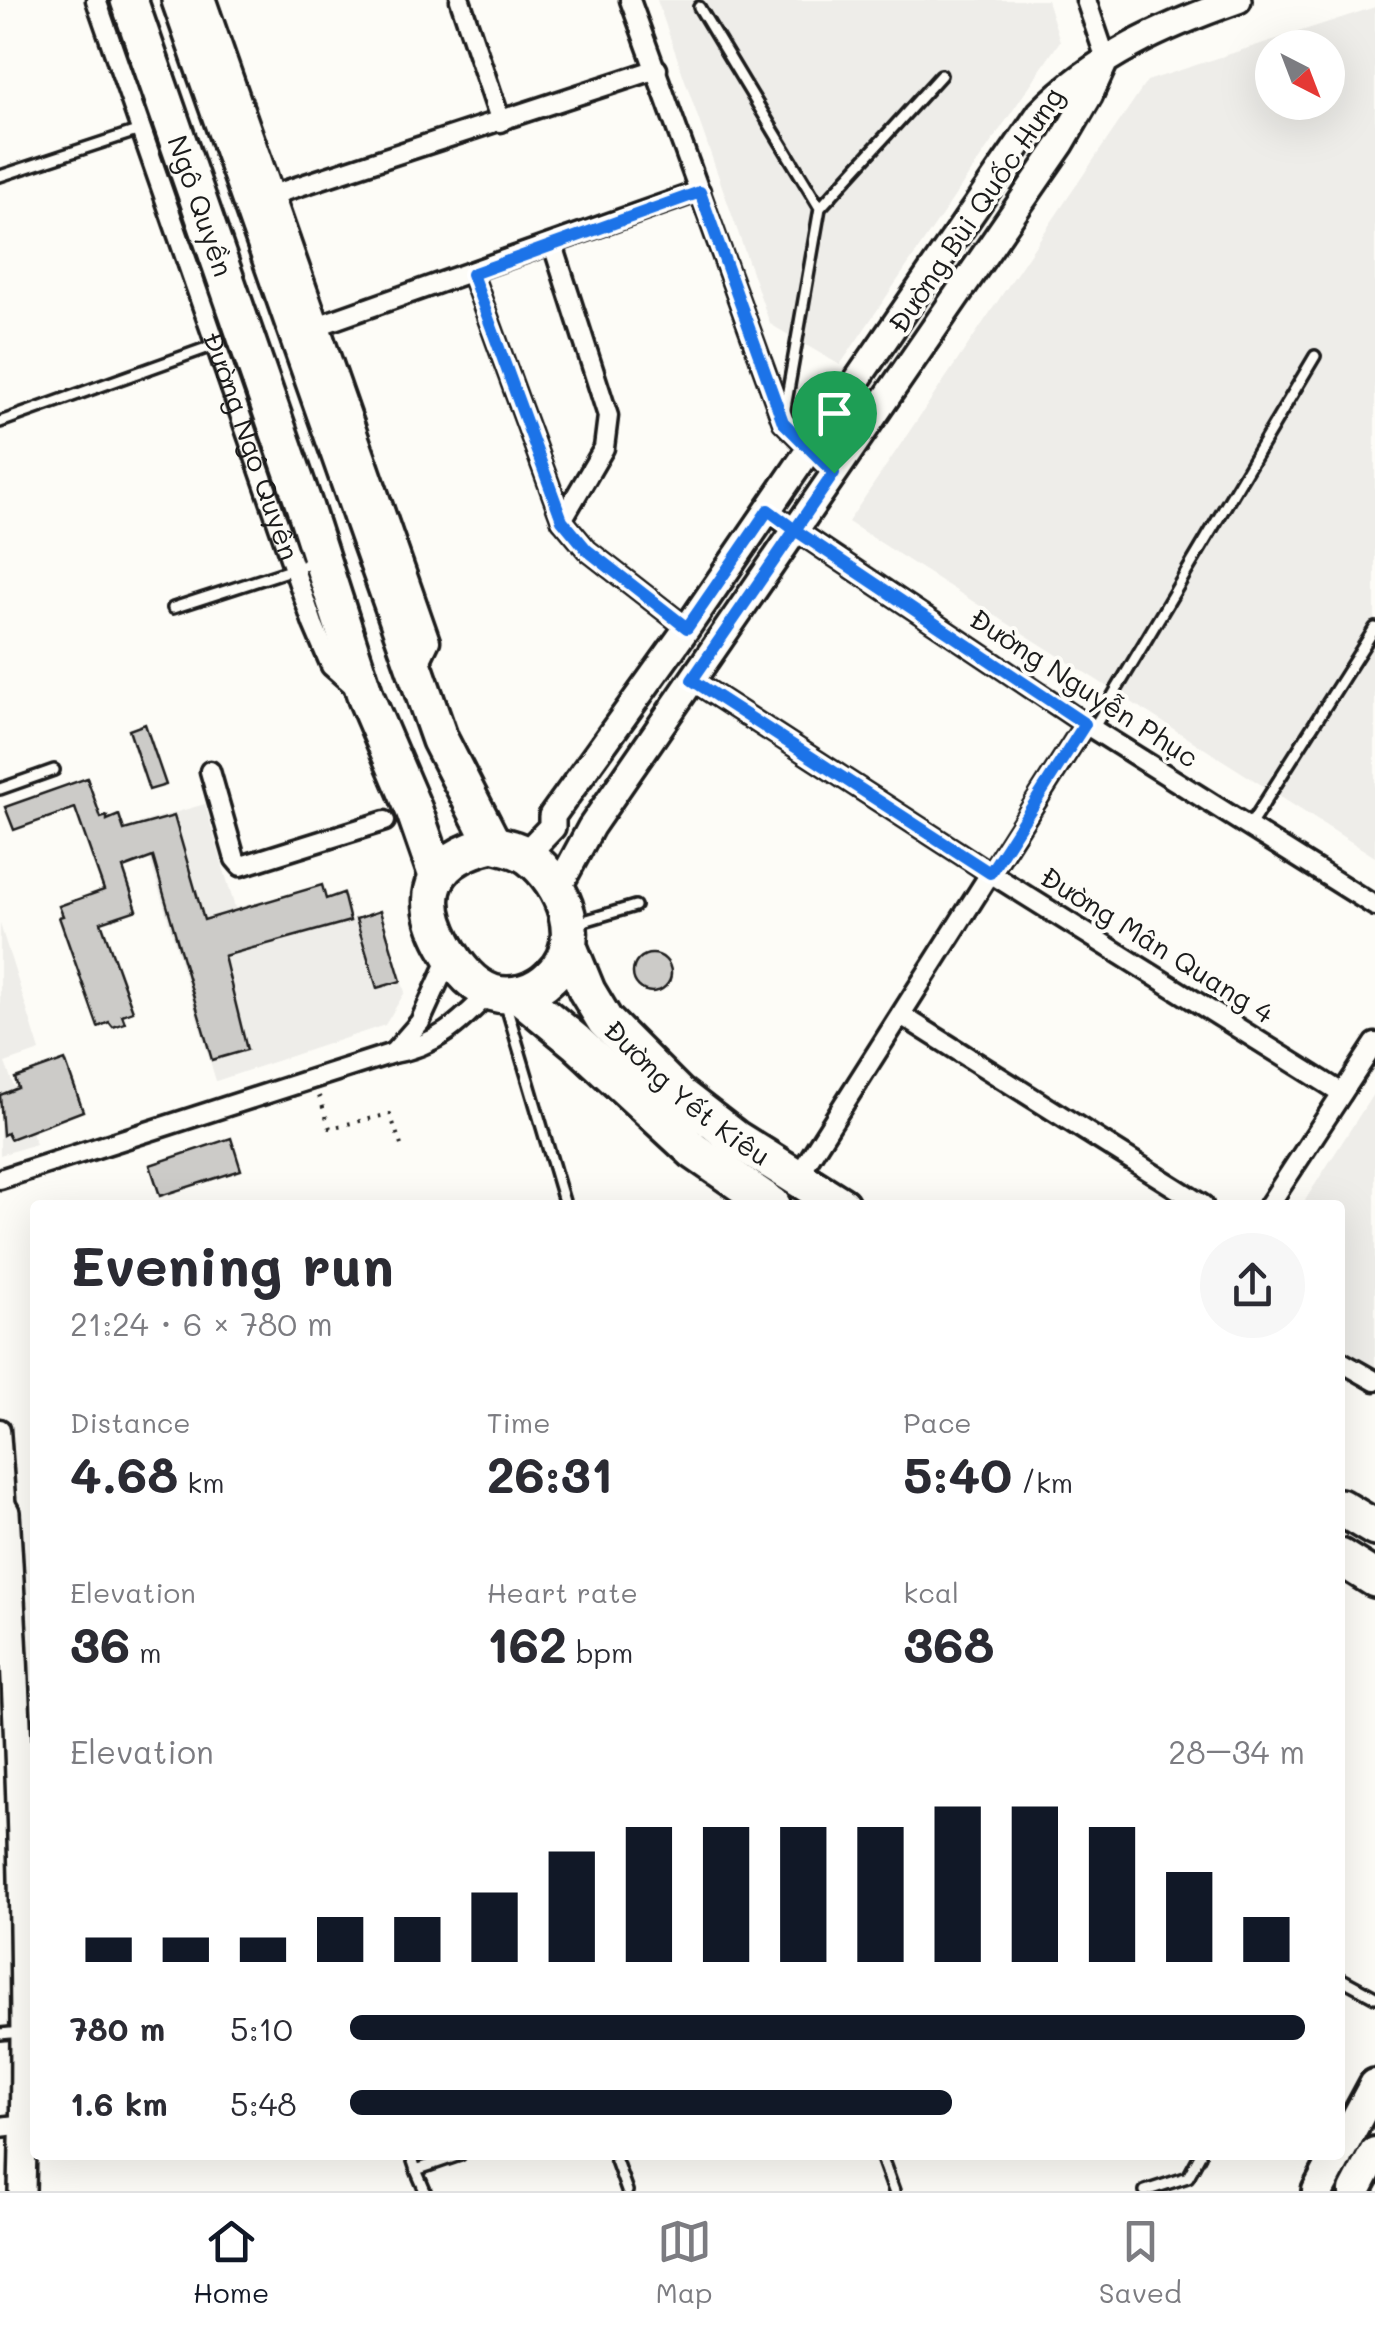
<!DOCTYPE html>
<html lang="en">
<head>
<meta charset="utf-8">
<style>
	:root { --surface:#fff; --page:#f7f7f7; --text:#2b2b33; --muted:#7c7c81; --line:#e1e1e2; --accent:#111827 }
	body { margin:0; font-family:Mali,sans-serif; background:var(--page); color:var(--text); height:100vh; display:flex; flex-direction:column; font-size:38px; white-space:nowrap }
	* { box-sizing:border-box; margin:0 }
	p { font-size:32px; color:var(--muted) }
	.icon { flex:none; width:55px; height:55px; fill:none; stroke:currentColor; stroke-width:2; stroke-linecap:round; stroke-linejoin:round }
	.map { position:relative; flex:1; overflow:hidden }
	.drawer { position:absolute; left:30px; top:1200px; width:1315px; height:960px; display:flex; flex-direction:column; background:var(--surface); border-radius:10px; box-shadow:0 10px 40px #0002 }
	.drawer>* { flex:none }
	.needle { width:65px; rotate:138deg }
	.controls { position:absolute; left:1255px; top:30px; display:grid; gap:20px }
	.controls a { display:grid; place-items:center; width:90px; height:90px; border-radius:50%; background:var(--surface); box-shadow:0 10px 40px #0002; font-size:50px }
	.pin { position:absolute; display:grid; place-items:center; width:85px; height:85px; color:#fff; margin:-102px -42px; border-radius:50% 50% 50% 0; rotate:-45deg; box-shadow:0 0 10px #0007 }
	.pin .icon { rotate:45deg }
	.round { display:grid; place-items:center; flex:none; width:105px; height:105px; border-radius:52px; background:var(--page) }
	.headline { display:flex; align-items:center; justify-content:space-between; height:170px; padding:0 40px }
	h1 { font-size:55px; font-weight:800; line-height:75px }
	.figures { display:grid; grid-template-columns:repeat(3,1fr); gap:15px; height:170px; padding:10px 40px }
	.figures div { display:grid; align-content:center }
	.figures b { font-size:50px; font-weight:800 }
	.figures small { font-size:28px; font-weight:400 }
	.figures p { font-size:28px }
	.chart { height:280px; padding:20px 40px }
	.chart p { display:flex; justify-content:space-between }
	.chart svg { width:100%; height:180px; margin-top:10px; stroke:var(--accent); stroke-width:6 }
	ul { padding:0 40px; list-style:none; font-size:32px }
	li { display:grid; grid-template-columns:160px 120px 1fr; align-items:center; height:75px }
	li i { height:25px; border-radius:12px; background:var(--accent) }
	.dock { display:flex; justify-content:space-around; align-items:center; height:140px; border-top:2px solid var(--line); background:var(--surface); font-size:28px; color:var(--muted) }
	.dock a { display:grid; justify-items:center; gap:5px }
	.dock .on { color:var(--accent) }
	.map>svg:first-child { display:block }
	.built { fill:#eeede9; fill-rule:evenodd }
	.building { fill:#cccbc8; stroke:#1c1c1c; stroke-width:2.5 }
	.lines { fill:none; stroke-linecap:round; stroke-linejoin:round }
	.lane-casing { stroke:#1c1c1c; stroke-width:16 }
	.street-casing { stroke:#1c1c1c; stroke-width:25 }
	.secondary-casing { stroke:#1c1c1c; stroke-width:32 }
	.primary-casing { stroke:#1c1c1c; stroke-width:38 }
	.highway-casing { stroke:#1c1c1c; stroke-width:42 }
	.path { stroke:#1c1c1c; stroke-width:4; stroke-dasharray:2.5 8; stroke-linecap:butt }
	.lane { stroke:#fdfcf7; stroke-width:9 }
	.street { stroke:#fdfcf7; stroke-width:18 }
	.secondary { stroke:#fdfcf7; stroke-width:25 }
	.primary { stroke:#fdfcf7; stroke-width:30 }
	.highway { stroke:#fdfcf7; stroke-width:35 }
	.route-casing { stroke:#fff; stroke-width:20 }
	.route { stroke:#1a73e8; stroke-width:12 }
	.labels { text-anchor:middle; stroke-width:8; stroke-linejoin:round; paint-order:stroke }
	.street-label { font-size:28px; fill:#1c1c1c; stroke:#fdfcf7 }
</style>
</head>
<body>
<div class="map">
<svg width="1375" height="2191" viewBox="0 0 1375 2191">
	<rect width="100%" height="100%" fill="#fdfcf7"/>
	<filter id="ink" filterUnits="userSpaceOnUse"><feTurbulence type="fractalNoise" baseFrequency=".01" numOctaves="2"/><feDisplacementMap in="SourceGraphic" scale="20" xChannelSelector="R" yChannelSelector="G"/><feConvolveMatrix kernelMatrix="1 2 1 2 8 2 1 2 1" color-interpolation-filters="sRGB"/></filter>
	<g filter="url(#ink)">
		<path class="built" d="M657,0H1047L1060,41L840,365L770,324Z
			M1375,7V857L848,522L1147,81ZM1272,48H1328V102H1272Z
			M205,804L235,908L322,885L326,899L343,893L350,920L380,911L405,992L385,1025L216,1081L139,823Z
			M0,924L40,1051L5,1063L36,1144L0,1155Z
			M1375,1091V1367L1340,1346V1205H1302Z"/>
		<path class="building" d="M145,724L166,785L149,790L129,730Z
			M87,778L101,818L107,816V820L119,815L124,830L174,816L204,920L322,885L326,899L343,893L350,921L224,956L247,1050L212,1060L153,857L123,868L137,910L101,922L133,1011L122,1015L125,1023L113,1027L109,1022L98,1027L59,917L63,916L59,906L104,890L75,808L14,830L5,807Z
			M380,911L401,981L377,988L356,919Z
			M633 973a19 19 0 1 1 38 0a19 19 0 1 1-38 0Z
			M65,1060L83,1111L10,1139L7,1133L3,1135L0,1095L18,1088L15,1078Z
			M231,1138L241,1170L160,1196L150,1165Z"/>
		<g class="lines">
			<defs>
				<path id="lane" d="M699,7L820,208L784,414
					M0,176L140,130
					M820,208L941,75
					M0,422L215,345
					M173,608L315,562
					M1093,729L1315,356
					M0,789L54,770
					M1249,827L1375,628
					M577,923L635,906
					M505,1002L565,1205
					M1340,1978L1375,1997
					M0,2034L21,2032
					M411,2155L416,2170L460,2155
					M614,2155L627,2191
					M881,2155L894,2191
					M416,2170L425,2191
					M1145,2191L1188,2177L1200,2155"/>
				<g id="street">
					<path id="s1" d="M96,0L313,624L331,666L356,688"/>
					<path d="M206,0L430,641L418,666"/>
					<path d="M460,0L501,122"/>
					<path d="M630,0L783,422L834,473"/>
					<path d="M1086,0L1106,59"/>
					<path d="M263,198L657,69"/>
					<path d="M553,245L608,416L604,448L562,520"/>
					<path d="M472,274L562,520L587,550L687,628"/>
					<path d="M314,327L700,191"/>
					<path d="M767,511L1085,724L1375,906"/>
					<path d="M692,680L990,873L1342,1093"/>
					<path d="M210,771L235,859L241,866L385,821"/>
					<path d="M901,1015L1203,1205"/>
					<path d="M393,1053L420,1022L450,956"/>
					<path d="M797,1178L1085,724"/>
					<path d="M0,1179L393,1053C436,1046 460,1023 490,992"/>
					<path d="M1269,1205L1375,1043"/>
					<path d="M1340,1361L1375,1381"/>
					<path d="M0,1429L6,1512"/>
					<path d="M0,2127L24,2124"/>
				</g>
				<path id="secondary" d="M526,854L552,827V816L687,628L1040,113C1096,56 1164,26 1238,0
					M557,890L591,827L1061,144L1089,96L1105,61
					M0,1502L6,1512C20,1738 28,1965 22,2191"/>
				<path id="primary" d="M1340,2150L1375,2085
					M1318,2191L1337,2155
					M1355,2191L1375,2153"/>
				<g id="highway">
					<path id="s2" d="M129,0L304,505L366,698L414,810L437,876"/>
					<path d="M180,0L440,740L493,844"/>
					<path d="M493,844C505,847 518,849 529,857C564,883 588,943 550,977C536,991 513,999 493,993C471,986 456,965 445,945C416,892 435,857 493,844Z"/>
					<path id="s3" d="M569,947L587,991L605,1021L678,1094L736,1139L841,1205"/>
					<path d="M518,994L576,1042L694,1151L772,1205"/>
					<path d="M1340,1507L1375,1528"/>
					<path d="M1340,1557L1375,1579"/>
				</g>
			</defs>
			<use href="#lane" class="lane-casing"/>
			<use href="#street" class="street-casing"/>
			<use href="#secondary" class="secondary-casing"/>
			<use href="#primary" class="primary-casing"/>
			<use href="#highway" class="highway-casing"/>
			<path class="path" d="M319,1096L330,1128L390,1114L403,1151"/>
			<use href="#lane" class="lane"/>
			<use href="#street" class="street"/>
			<use href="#secondary" class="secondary"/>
			<use href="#primary" class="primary"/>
			<use href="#highway" class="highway"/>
		</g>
	</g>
	<g class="lines" filter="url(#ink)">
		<defs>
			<path id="route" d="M834,473L783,422L700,192L472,274L562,520L587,550L687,628L768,510L795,530L1085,724L990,873L692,680C739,611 787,542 834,473"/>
		</defs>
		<use href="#route" class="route-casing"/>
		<use href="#route" class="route"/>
	</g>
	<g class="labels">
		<g class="street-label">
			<text dy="10" stroke="none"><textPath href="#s2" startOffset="218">Ngô Quyền</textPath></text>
			<text transform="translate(976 210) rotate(-56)" y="10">Đường Bùi Quốc Hưng</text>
			<text dy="10" stroke="none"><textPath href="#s1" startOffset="472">Đường Ngô Quyền</textPath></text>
			<text transform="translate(1084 688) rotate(33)" y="10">Đường Nguyễn Phục</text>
			<text transform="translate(1157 945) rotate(32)" y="10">Đường Mân Quang 4</text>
			<text dy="10" stroke="none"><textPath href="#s3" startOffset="192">Đường Yết Kiêu</textPath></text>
		</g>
	</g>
</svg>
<div class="controls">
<a><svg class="needle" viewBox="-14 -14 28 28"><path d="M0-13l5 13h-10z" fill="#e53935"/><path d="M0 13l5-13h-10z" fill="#7c7c81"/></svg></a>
</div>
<div class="pin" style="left:834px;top:473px;background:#1e9e55"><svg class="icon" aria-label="arrive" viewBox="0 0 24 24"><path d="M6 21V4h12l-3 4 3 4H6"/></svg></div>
<section class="drawer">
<div class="headline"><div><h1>Evening run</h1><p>21:24 · 6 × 780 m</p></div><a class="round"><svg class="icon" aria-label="share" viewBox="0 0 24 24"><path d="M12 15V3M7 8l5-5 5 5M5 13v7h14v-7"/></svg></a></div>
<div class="figures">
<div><p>Distance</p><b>4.68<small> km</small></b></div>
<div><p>Time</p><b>26:31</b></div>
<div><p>Pace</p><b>5:40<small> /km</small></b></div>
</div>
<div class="figures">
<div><p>Elevation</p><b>36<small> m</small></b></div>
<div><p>Heart rate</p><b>162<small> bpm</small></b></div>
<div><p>kcal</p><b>368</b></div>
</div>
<div class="chart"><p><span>Elevation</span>28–34 m</p>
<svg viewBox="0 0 160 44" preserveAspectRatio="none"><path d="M5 44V38M15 44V38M25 44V38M35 44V33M45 44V33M55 44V27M65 44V17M75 44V11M85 44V11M95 44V11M105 44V11M115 44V6M125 44V6M135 44V11M145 44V22M155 44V33"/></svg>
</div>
<ul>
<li><b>780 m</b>5:10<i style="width:100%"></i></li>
<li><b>1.6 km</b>5:48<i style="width:63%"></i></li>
</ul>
</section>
</div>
<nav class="dock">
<a class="on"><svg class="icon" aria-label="home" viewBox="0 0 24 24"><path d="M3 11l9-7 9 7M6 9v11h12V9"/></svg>Home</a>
<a><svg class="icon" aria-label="map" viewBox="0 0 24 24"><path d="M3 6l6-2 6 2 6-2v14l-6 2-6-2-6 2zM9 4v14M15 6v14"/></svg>Map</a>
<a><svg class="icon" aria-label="saved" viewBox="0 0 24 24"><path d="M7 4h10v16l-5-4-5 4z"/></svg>Saved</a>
</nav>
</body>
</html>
